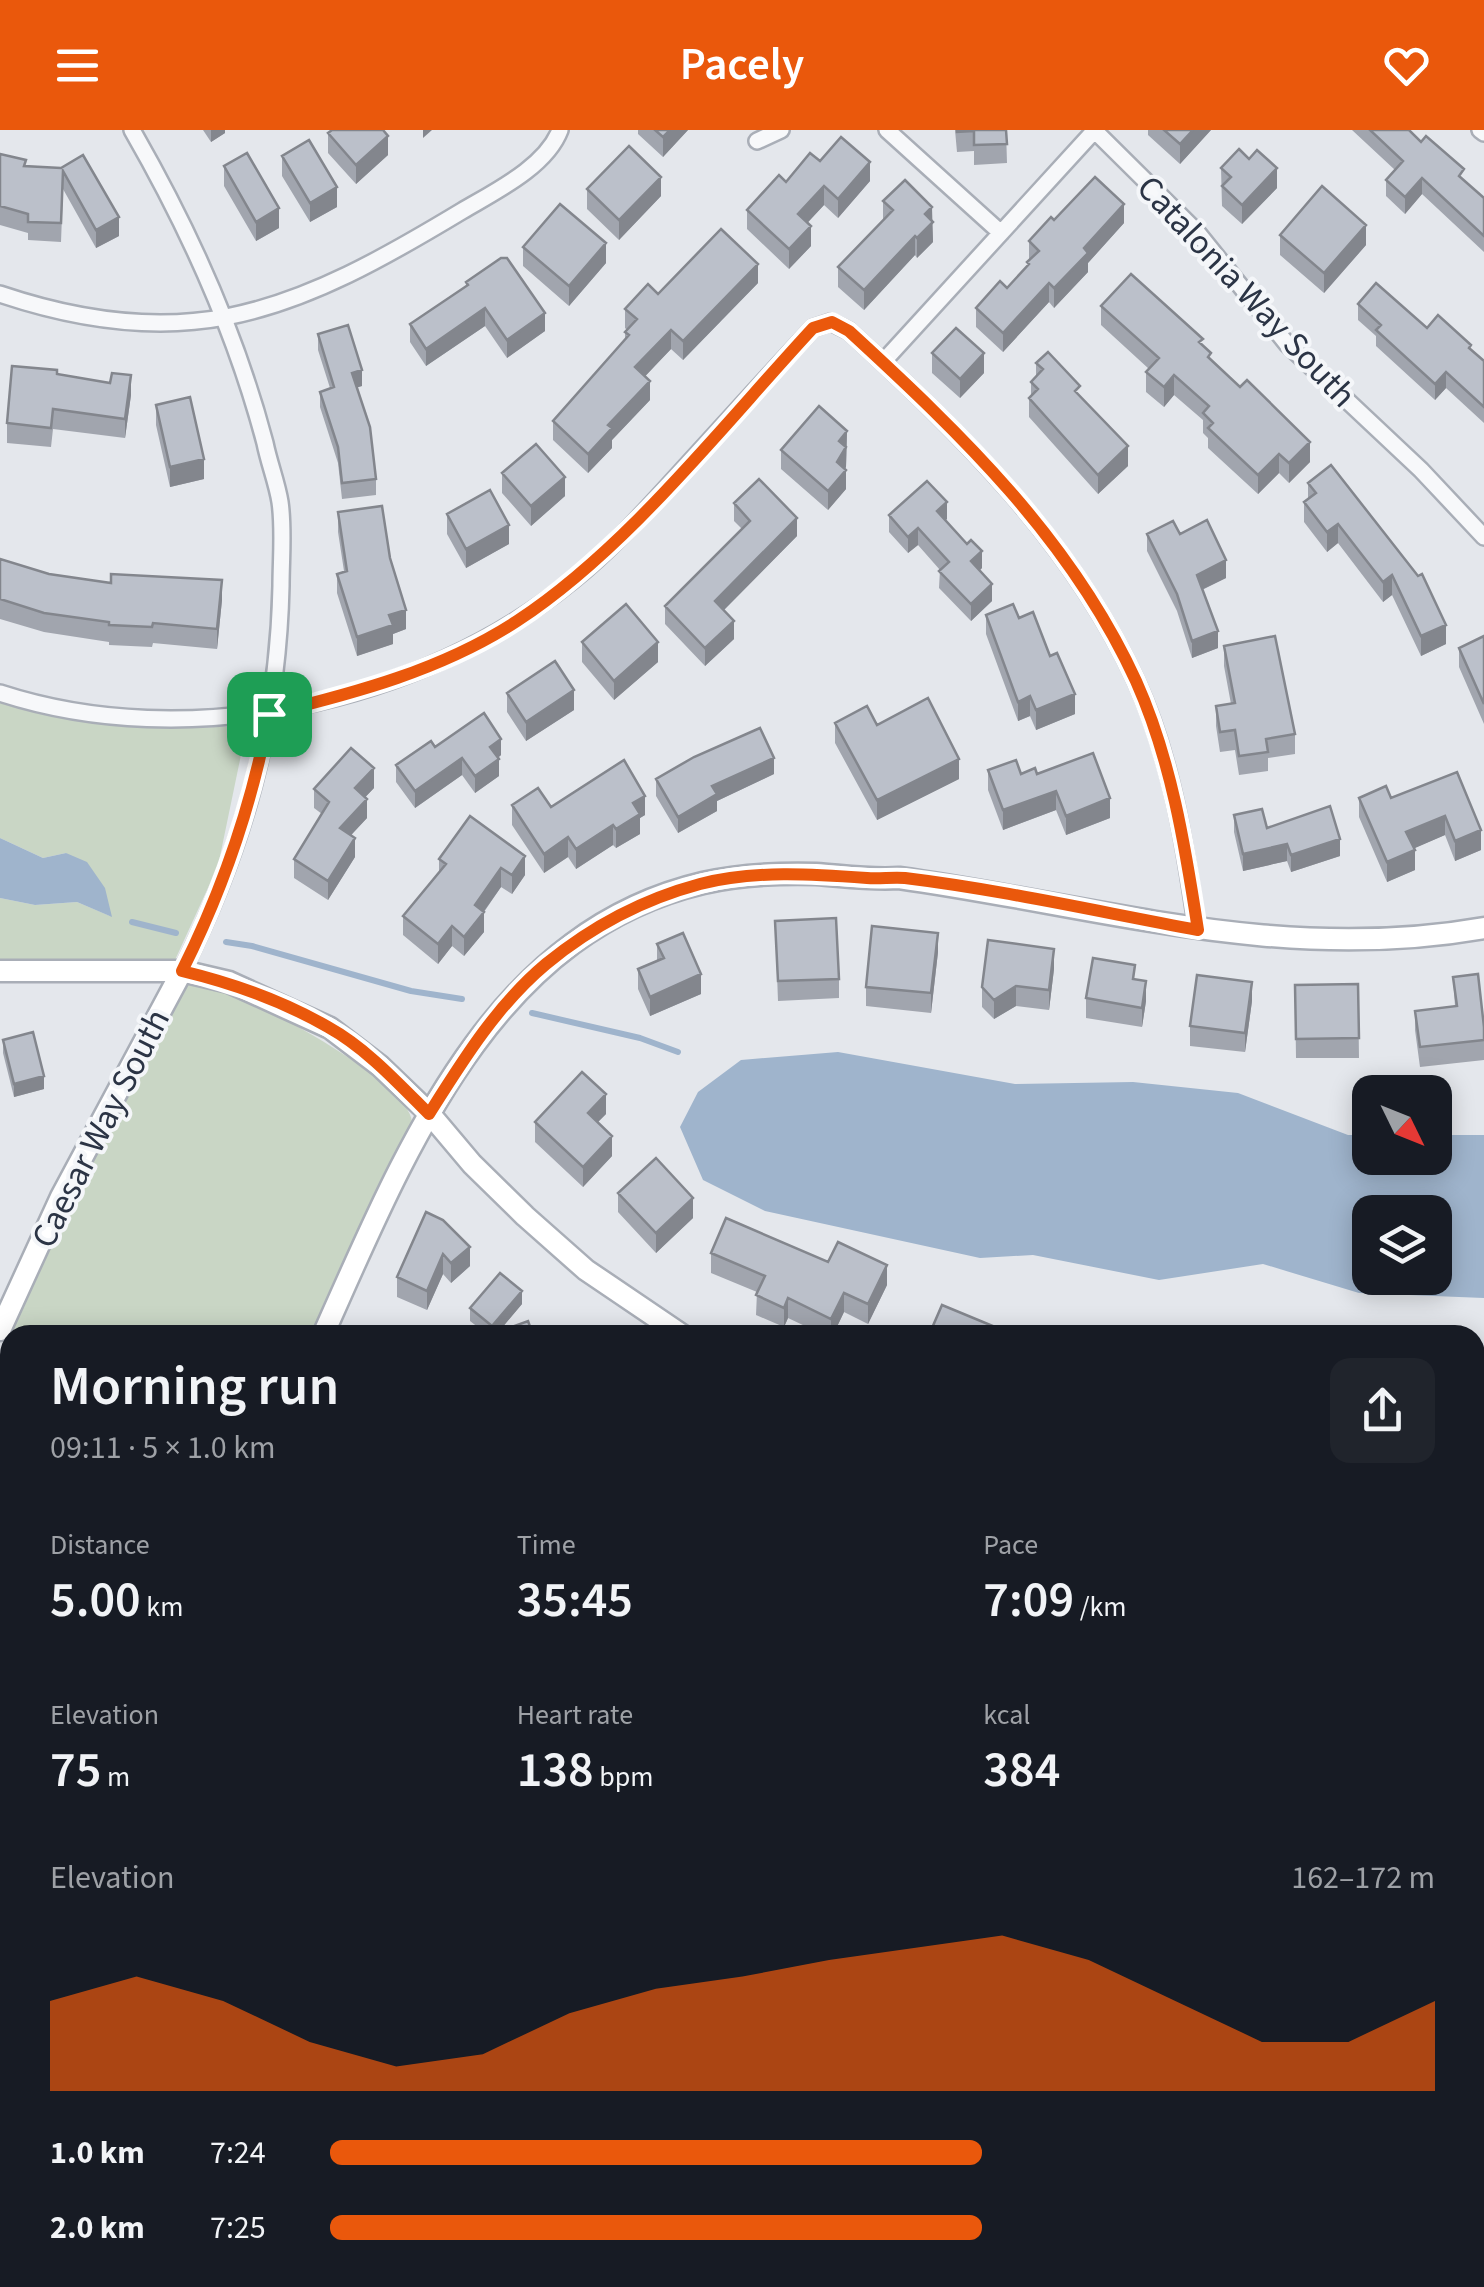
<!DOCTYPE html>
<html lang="en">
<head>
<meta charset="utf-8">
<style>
	:root { --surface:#171b24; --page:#20242c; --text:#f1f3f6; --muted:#9ea1a6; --accent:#ea580c }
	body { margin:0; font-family:"Source Sans 3",sans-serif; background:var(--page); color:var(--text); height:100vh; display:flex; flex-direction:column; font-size:38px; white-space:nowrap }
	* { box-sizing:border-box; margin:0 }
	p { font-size:32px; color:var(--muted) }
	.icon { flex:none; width:55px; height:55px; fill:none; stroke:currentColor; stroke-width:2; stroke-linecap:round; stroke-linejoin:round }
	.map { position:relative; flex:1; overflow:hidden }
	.details { position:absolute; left:0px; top:1195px; width:1485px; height:962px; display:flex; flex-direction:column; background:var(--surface); border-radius:30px 30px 0 0; box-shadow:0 5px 25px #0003 }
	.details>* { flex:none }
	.needle { width:65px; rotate:133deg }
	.tools { position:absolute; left:1352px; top:945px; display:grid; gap:20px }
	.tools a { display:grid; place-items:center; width:100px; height:100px; border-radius:20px; background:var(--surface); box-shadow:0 5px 25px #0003; font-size:50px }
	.pin { position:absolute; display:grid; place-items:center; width:85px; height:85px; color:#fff; margin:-42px; border-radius:20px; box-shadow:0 5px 15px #0006 }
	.round { display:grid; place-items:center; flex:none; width:105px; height:105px; border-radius:20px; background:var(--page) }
	.summary { display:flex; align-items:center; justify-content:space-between; height:170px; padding:0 50px }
	h1 { font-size:55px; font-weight:600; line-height:75px }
	.figures { display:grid; grid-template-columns:repeat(3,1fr); gap:15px; height:170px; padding:10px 50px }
	.figures div { display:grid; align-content:center }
	.figures b { font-size:50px; font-weight:600 }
	.figures small { font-size:28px; font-weight:400 }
	.figures p { font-size:28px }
	.chart { height:280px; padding:20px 50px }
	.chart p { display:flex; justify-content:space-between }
	.chart svg { width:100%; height:180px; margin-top:10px; fill:var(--accent); opacity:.7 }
	ul { padding:0 50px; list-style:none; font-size:32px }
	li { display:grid; grid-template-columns:160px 120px 1fr; align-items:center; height:75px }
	li i { height:25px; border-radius:12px; background:var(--accent) }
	header { display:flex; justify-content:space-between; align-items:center; height:130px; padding:0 50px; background:var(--accent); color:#fff; font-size:45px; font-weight:600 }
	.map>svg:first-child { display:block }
	.green { fill:#c9d6c5 }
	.water { fill:#9fb4cc; fill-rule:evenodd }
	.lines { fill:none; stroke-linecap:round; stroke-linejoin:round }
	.stream { stroke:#9fb4cc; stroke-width:6 }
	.street-casing { stroke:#a9aeb7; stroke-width:20 }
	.secondary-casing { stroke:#a9aeb7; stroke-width:25 }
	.street { stroke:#f7f8fa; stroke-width:15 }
	.secondary { stroke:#fff; stroke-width:20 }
	.wall { fill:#a1a5ae }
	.shaded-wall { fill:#83868d }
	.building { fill:#bbc0ca; stroke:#83868d; stroke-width:2.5 }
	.route-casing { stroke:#fff; stroke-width:20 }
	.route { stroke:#ea580c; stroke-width:12 }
	.labels { text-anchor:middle; stroke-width:8; stroke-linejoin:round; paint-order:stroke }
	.street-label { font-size:35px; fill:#2b3445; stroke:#f4f6f9 }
</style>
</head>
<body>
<header><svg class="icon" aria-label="menu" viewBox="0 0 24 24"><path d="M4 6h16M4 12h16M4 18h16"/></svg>Pacely<svg class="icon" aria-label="heart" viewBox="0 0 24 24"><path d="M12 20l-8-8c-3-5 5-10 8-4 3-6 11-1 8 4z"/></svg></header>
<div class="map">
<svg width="1484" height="2157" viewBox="0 0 1484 2157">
	<rect width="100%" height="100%" fill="#e4e7ec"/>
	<path class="green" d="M0,573C80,597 164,600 247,596L218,736L175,830L0,829V768L35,775L77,772L110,786L66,723L43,728L0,708Z
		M188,853C213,859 238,866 261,877C291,892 420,961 412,997C408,1017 386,1046 376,1065C353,1111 333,1158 312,1205H10V2148H200L201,2157H0V1228C54,1099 120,975 188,853Z
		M1484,1855V2157H1331L1335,2148H1475V1871Z"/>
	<path class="water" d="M0,708L43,728L66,723L87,732L105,758L112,787L77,772L35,775L0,768Z
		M838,922L1015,954L1133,952L1238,963L1348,1005H1370V1028H1435V1005H1484V1168L1359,1163L1263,1134L1159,1150L1033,1125L980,1128L765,1081L703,1050L680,997L698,962L741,930ZM1435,1082V1148H1370V1082Z
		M10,1723V1923L0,1909V1735Z"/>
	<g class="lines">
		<path class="stream" d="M132,792L176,803
			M226,812L252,816L411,861L462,869
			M532,883L640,908L678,922"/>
		<defs>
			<path id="street" d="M132,0C189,99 236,203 265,313C269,333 277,353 280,372C284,399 281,429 281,456C278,595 244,717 182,841
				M887,0L1001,103
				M1480,0L1484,3
				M1095,1L1197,102L1287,214L1421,340L1484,407
				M757,11L781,0
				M0,164C71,188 151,201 226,187C310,171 389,125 462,81C494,62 546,37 560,0
				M883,232L1095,0
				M0,563C187,624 421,574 573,450C612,419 646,380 680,343C724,295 768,246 813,198L831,192L849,201C961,304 1071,410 1136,551C1172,629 1185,716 1197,800
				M1475,1852L1484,1836
				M561,2148L570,2157
				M780,2148L789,2157
				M1212,2148L1243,2157
				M715,2157L725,2148
				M1002,2157L1029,2148
				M1322,2157L1327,2148"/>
			<path id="secondary" d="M0,841H182L229,852L330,898L380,936L429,983L472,1034L525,1086L586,1140L682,1205
				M0,1200L61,1067L182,841
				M323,1205C403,1027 489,803 703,753C738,745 779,743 816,744C844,746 871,750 899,748C1098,776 1281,834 1484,798
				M1475,1426L1484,1425
				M211,2148L212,2157"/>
		</defs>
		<use href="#street" class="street-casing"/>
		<use href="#secondary" class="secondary-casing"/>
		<use href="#street" class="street"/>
		<use href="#secondary" class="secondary"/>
	</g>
	<path class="wall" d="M203,0H225V3L211,12Z
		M638,0H688L663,27L638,4Z
		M955,0H1006L1007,33L974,35V21L957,22Z
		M1148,0H1211L1180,34L1148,5Z
		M1352,0H1409L1484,68V122L1422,64L1405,84L1386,66V50L1395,40Z
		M328,3L388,25L356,54L328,23Z
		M0,24L26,36L61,38L119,106L96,118L63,59L61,112L28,110V103L0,95Z
		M282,26L337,77L310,92L282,46Z
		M820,31L870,51L838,88L824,75L807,93L811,116L789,139L747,99V80L786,52Z
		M224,36L279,98L256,111L224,56Z
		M1221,38L1277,58L1242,94L1222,76Z
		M587,59L661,66L619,110L587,79Z
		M883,71L932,90L933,112L917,128L915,125L864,180L838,157V137L883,90Z
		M1054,90L1124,93L1088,133V142L1054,178L1049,172L1003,222L976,197V178L1007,158L1027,136L1029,131V111Z
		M1280,105L1366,115L1324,163L1280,125Z
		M523,117L606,133L569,176L523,136Z
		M466,152L545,201L507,228L485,196L426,236L410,212V194L466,156Z
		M758,153L683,230L671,219L645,246L650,270L612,310V318L588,343L553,310V291L625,210V202L627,200L625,198V179L658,164Z
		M1358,174L1427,198L1471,219L1484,231V293L1446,258L1435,270L1376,216V206L1358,190Z
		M1101,176L1203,216L1211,230L1310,332L1289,353L1279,343L1258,364L1208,318V308L1203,303V290L1174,265L1164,277L1146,262V242L1149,239L1101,195Z
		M318,204L362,256L357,257L376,349V365L342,369L338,333L320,277V262L330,258L318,220Z
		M932,223L984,243L960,268L932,243Z
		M1036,233L1080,267L1128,336L1098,364L1029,287V268L1031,266V252L1036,247Z
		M57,244L131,265L125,308L53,299L51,317L7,313V293Z
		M156,275L204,349L170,357L156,295Z
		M847,301L846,337L845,339L846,359L828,380L781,339V320Z
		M1331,335L1446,514L1421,526L1392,465L1383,472L1338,413L1327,422L1304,392V372L1308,369V353Z
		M502,343L565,366L531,396L502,363Z
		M734,373L797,406L724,480L734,509L705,536L665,494V476L742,399L734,391Z
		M338,382L390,428L406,499L393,504V514L357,526L337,463V444L344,441L338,402Z
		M447,384L509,414L466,438L447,404Z
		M889,385L947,389L945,390L982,438L980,440L992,471L971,491L939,458L940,440L918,415L908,423L889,402Z
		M1147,404H1180L1226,448L1202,460L1218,518L1192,528L1177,481L1147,421Z
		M0,429L49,444L222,470L217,519L153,513L152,517L109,515V512L44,502L0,489Z
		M986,485L1019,488L1050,526L1075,584L1036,600L1030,586L1018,591L986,504Z
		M1484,506V594L1459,537V518Z
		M582,512L658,532L614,570L582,532Z
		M1224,516L1295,604V624L1268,628V641L1239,645L1235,620L1220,622L1216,596V576L1231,574L1224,536Z
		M507,563L574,580L526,611L507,582Z
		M835,593L877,595L959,649L877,690L835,613Z
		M435,617L501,625L498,628L499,646L475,663L462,645L415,678L396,652V635Z
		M988,640L1037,644L1110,688L1066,705L1056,680L1003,700L988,660Z
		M1457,642L1481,720L1455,731L1445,705L1414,718L1415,740L1387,752L1359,687V668H1391Z
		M774,644L717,671V681L678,703L656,666V649Z
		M374,658L365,667L367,688L351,705L355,727L328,770L294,748V729L322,684L314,678V659Z
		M512,675L551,677L645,685L640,688V704L616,718L613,715L576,739L568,727L544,743L512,695Z
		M1234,685L1267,698L1340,726L1291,742L1287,731L1243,741L1234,702Z
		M470,686L525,745L512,764L501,757L484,782V802L464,826L452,816L438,834L403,805V786L439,742V729Z
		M775,791L839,849V868L778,871Z
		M657,814L701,864L650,886L638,859V839L657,831Z
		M938,822L931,883L866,876V857Z
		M1054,839L1049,880L1016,876L994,889L982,877V857Z
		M1453,847L1484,910V930L1420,937L1415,900V881L1455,876Z
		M1135,849L1146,871L1142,897L1086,888V868Z
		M1358,854L1359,928H1296L1295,855Z
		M1252,871L1245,922L1190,916V896Z
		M3,910L44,959L14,967L3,923Z
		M606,984L598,992L612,1026L583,1057L535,1012V992Z
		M618,1063L693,1088L656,1123L618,1082Z
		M443,1090L470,1136L451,1153L443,1144L427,1180L397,1167V1147Z
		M711,1123L828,1132L887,1155L868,1194L844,1182L833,1205H824L788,1188L784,1197L756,1185L757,1162L711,1143Z
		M522,1174L498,1202L533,1205H488L470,1191V1178Z
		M1484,1471V1558L1475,1559V1472Z
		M1475,1618L1484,1622V1709L1475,1705Z
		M350,2148H453L452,2149L457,2157H392L390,2155L389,2157H357V2151L350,2149Z"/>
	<path class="shaded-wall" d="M211,0H225V3L211,12Z
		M423,0H432L423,8Z
		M670,0H688L663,27V7Z
		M1193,0H1211L1180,34V14Z
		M388,6V25L356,54V35Z
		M870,32V51L838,88V69Z
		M1277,38V58L1242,94V75Z
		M661,47V66L619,110V90Z
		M1422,48V64L1405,84V67Z
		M824,56V75L798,103V84Z
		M337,57V77L310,92V73Z
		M1124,74V93L1088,133V142L1054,178V158L1084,118Z
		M932,77L933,112L917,128V108L925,84Z
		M279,78V98L256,111V92Z
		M119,87V106L96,118V100Z
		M1366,95V115L1324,163V143Z
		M811,96V116L789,139V119Z
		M915,106V125L864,180V160Z
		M606,113V133L569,176V156Z
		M758,134V153L683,230V211Z
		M1049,153V172L1003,222V203Z
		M485,178V196L426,236V219Z
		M545,183V201L507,228V210Z
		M671,200V219L635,257V237Z
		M984,223V243L960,268V249Z
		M362,240V256L352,259V243Z
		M1446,242V258L1435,270V254Z
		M131,245V265L125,308V289Z
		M1174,245V265L1164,277V257Z
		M650,251V270L612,310V318L588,343V324L608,295Z
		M847,301L846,337L840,346L846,340V359L828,380V361L839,311Z
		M1310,312V332L1289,353V333Z
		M1128,316V336L1098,364V345Z
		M1279,324V343L1258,364V345Z
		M204,329V349L170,357V337Z
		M565,347V366L531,396V376Z
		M947,372V389L937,398V381Z
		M797,388V406L715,489V471Z
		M1338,394V413L1327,422V402Z
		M509,395V414L466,438V419Z
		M918,398V415L908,423V407Z
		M982,421V438L971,448V431Z
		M1226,430V448L1197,462V445Z
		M1392,445V465L1383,472V452Z
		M222,450V470L217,519V499Z
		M992,454V471L971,491V474Z
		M406,480V499L393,504V514L357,526V507L389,485Z
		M734,491V509L705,536V518Z
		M1446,495V514L1421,526V506Z
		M1218,501V518L1192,528V511Z
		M658,512V532L614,570V551Z
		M574,560V580L526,611V592Z
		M1075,564V584L1036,600V580Z
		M1030,566V586L1018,591V572Z
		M501,609V625L490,634V617Z
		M462,628V645L415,678V661Z
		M774,628V644L717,671V681L678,703V687L712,656Z
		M499,629V646L475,663V646Z
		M959,629V649L877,690V670Z
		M374,638V658L355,678V658Z
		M1056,661V680L1003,700V680Z
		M645,666V685L640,688V704L616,718V699L633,673Z
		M1110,668V688L1066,705V686Z
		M367,669V688L340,717V698Z
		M1445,686V705L1406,722V702Z
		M613,695V715L576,739V719Z
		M1481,700V720L1455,731V711Z
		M568,707V727L544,743V724Z
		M355,708V727L328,770V751Z
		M1340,709V726L1291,742V725Z
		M1287,714V731L1243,741V724Z
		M1415,720V740L1387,752V732Z
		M525,726V745L512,764V745Z
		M501,738V757L477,791L484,782V802L464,826V807L475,775Z
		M452,796V816L438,834V814Z
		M938,803V822L931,883V863Z
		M1054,819V839L1049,880V860Z
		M701,844V864L650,886V867Z
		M1146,851V871L1142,897V878Z
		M1252,852V871L1245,922V903Z
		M1016,856V876L994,889V870Z
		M44,946V959L14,967V954Z
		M606,964V984L588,1002V983Z
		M612,1006V1026L583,1057V1037Z
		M693,1068V1088L656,1123V1103Z
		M470,1117V1136L451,1153V1133Z
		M443,1124V1144L427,1180V1161Z
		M887,1135V1155L868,1194V1174Z
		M522,1161V1174L496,1205H492V1196Z
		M844,1163V1182L833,1205H831V1189Z
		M788,1168V1188L784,1197V1178Z
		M387,2148H390L389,2157H383Z"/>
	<path class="building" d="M332,0H383L388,6L356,35L328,3Z
		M655,0H670L663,7Z
		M957,0H1006L1007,14L974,15V1L957,2Z
		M1164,0H1193L1180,14Z
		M1370,0H1409L1421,12L1426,6L1464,39L1459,46L1484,68V106L1422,48L1405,67L1386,50L1403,31Z
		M841,7L870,32L838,69L824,56L798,84L811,96L789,119L747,80L779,45L786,52L810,23L820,31Z
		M309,10L337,57L310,73L282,26Z
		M629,16L661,47L619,90L587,59Z
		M1239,19L1249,29L1257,20L1277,38L1242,75L1222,56L1231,47L1221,38Z
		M247,23L279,78L256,92L224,36Z
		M0,24L26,30L24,36L61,38L83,25L119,87L96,100L63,41L61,93L28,92V84L0,76Z
		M1095,47L1124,74L1084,118L1088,123L1054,158L1049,153L1003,203L976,178L1000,151L1007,158L1029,134L1027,132L1039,121L1029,111L1051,87L1054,90Z
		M905,50L932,77L925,84L933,92L917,108L915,106L864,160L838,137L893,80L883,71Z
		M1322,56L1366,95L1324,143L1280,105Z
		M560,74L606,113L569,156L523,117Z
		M721,99L758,134L683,211L671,200L635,237L650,251L608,295L612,298L588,324L553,291L629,205L625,202L637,189L625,179L648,154L658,164Z
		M501,128H507L545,183L507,210L485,178L426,219L410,194L468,155L466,152Z
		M1131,144L1203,209L1199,212L1211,223L1208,227L1240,257L1247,250L1310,312L1289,333L1279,324L1258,345L1208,298L1213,293L1203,283L1209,276L1174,245L1164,257L1146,242L1159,228L1101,176Z
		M1376,153L1427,198L1438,185L1471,215L1469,218L1484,231V277L1446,242L1435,254L1376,200L1381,195L1358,174Z
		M348,195L362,240L352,243L370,297L376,349L342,353L338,317L320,262L334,257L318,204Z
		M956,198L984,223L960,249L932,223Z
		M1048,222L1080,256L1075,261L1128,316L1098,345L1029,268L1038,259L1031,252L1043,239L1036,233Z
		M12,236L57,240V244L110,253L112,243L131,245L125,289L53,279L51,298L7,293Z
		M190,267L204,329L170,337L156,275Z
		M819,276L847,301L839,311L846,317L837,332L846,340L828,361L781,320Z
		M536,314L565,347L531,376L502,343Z
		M1331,335L1418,446L1422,444L1446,495L1421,506L1392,445L1383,452L1338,394L1327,402L1304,372L1316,363L1308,353Z
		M759,349L797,388L715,471L734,491L705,518L665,476L750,391L734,373Z
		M927,351L947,372L937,381L967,414L971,410L982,421L971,431L992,454L971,474L939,441L949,432L918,398L908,407L889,385Z
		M490,360L509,395L466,419L447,384Z
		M382,376L390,428L406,480L389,485L393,495L357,507L337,444L347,441L338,382Z
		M1207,390L1226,430L1197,445L1218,501L1192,511L1177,464L1147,404L1173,391L1180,404Z
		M0,429L49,444L111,453V444L222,450L217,499L153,493L152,497L109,495V492L44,483L0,469Z
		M626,474L658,512L614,551L582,512Z
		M1013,474L1019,488L1033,482L1050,526L1057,523L1075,564L1036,580L1030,566L1018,572L986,485Z
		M1275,506L1295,604L1266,609L1268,622L1239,626L1235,600L1220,602L1216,576L1235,573L1224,516Z
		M1484,506V574L1459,518Z
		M555,531L574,560L526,592L507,563Z
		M928,568L959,629L877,670L835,593L867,576L877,595Z
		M484,583L501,609L490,617L499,629L475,646L462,628L415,661L396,635L431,611L435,617Z
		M760,598L774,628L712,656L717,664L678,687L656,649L694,627Z
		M351,618L374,638L355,658L367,669L340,698L355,708L328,751L294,729L329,672L314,659Z
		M1093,623L1110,668L1066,686L1056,661L1003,680L988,640L1016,630L1021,644L1035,638L1037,644Z
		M624,630L645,666L633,673L640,684L616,699L613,695L576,719L568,707L544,724L512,675L538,658L551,677Z
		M1457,642L1481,700L1455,711L1445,686L1406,702L1415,720L1387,732L1359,668L1386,656L1391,668Z
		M1330,676L1340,709L1291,725L1287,714L1243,724L1234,685L1262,679L1267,698Z
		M470,686L525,726L512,745L501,738L475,775L484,782L464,807L452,796L438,814L403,786L446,734L439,729Z
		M836,788L839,849L778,851L775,791Z
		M872,796L938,803L931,863L866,857Z
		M683,803L701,844L650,867L638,839L664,828L657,814Z
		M988,810L1054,819L1049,860L1016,856L994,870L982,857Z
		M1093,828L1135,835L1133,849L1146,851L1142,878L1086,868Z
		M1478,844L1484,897V910L1420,917L1415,881L1457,876L1453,847Z
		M1197,845L1252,852L1245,903L1190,896Z
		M1358,854L1359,908L1296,909L1295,855Z
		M33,902L44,946L14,954L3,910Z
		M582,942L606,964L588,983L612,1006L583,1037L535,992Z
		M656,1028L693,1068L656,1103L618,1063Z
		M426,1082L443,1090L470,1117L451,1133L443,1124L427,1161L397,1147Z
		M726,1088L828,1132L838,1112L887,1135L868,1174L844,1163L831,1189L788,1168L784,1178L756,1165L765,1146L711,1123Z
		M500,1143L522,1161L492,1196L470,1178Z
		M942,1175L1000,1199L998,1205H929Z
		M528,1191L533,1205H490Z
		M1484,1471V1538L1475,1539V1472Z
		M1475,1618L1484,1622V1689L1475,1685Z
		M358,2148H387L383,2157H373L357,2151Z
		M398,2148H449L457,2153L455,2157H413Z"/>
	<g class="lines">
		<defs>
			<path id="route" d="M832,192L849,201C961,304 1071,409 1136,551C1171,629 1185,715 1198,800C1100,782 1003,760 905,748C892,747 880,749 867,748C813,744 754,740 700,754C644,769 591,797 546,834C497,875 463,930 429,984C398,953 366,918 328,897C283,871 232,853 182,841C224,757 252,675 269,584C355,563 442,540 517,491C627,419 723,295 813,198Z"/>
		</defs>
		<use href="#route" class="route-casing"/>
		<use href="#route" class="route"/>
	</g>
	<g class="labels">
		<g class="street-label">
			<text transform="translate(1247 161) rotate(47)" y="12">Catalonia Way South</text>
			<text transform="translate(100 998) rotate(-63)" y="12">Caesar Way South</text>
		</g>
	</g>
</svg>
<div class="tools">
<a><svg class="needle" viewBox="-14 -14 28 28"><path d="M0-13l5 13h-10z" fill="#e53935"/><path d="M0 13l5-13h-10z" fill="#9ea1a6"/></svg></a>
<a><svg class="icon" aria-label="layers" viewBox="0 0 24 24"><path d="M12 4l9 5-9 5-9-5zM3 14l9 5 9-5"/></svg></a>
</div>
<div class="pin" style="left:269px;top:584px;background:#1e9e55"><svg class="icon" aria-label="arrive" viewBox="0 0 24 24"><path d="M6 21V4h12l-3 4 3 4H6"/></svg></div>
<section class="details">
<div class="summary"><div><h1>Morning run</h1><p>09:11 · 5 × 1.0 km</p></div><a class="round"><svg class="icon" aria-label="share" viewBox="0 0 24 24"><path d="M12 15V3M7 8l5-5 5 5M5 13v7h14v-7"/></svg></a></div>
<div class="figures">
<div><p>Distance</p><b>5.00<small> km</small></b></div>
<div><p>Time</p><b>35:45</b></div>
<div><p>Pace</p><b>7:09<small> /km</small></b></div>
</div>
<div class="figures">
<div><p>Elevation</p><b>75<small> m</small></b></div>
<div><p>Heart rate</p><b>138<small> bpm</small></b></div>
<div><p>kcal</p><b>384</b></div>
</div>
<div class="chart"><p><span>Elevation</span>162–172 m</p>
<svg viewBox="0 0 160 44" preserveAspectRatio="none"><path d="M0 44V22L10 16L20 22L30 32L40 38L50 35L60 25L70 19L80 16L90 12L100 9L110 6L120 12L130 22L140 32L150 32L160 22V44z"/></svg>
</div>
<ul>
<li><b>1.0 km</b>7:24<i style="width:59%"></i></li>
<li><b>2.0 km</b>7:25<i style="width:59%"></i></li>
</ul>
</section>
</div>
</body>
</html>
